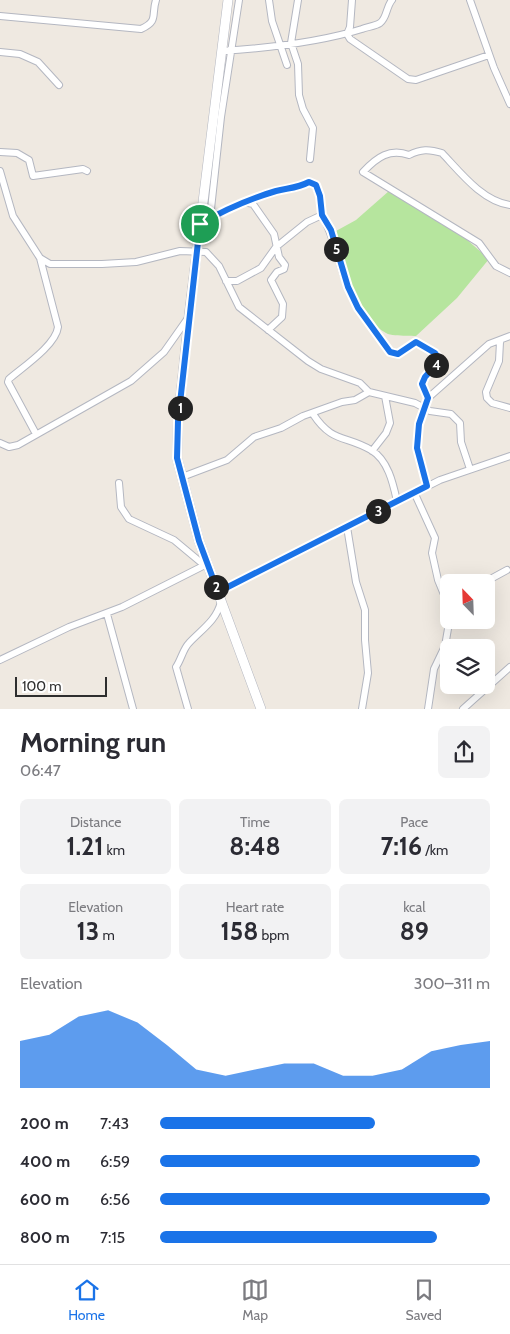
<!DOCTYPE html>
<html lang="en">
<head>
<meta charset="utf-8">
<style>
	:root { --surface:#fff; --page:#f2f2f3; --text:#2b2b33; --muted:#7c7c81; --line:#e1e1e2; --accent:#1a73e8 }
	body { margin:0; font-family:Cabin,sans-serif; background:var(--page); color:var(--text); height:100vh; display:flex; flex-direction:column; font-size:19px; white-space:nowrap }
	* { box-sizing:border-box; margin:0 }
	p { font-size:16px; color:var(--muted) }
	.icon { flex:none; width:28px; height:28px; fill:none; stroke:currentColor; stroke-width:2; stroke-linecap:round; stroke-linejoin:round }
	.map { position:relative; height:709px; overflow:hidden }
	.sheet { display:flex; flex-direction:column; background:var(--surface); flex:1 }
	.sheet>* { flex:none }
	.needle { width:32px; rotate:337deg }
	.tools { position:absolute; left:440px; top:574px; display:grid; gap:10px }
	.tools a { display:grid; place-items:center; width:55px; height:55px; border-radius:8px; background:var(--surface); box-shadow:0 5px 20px #0002; font-size:25px }
	.scale { position:absolute; left:15px; bottom:12px; width:92px; box-sizing:border-box; padding-left:5px; border:2px solid #2e2e2e; border-top:0; font-size:14px; line-height:18px; white-space:nowrap; color:#2e2e2e; -webkit-text-stroke:4px #fff; paint-order:stroke }
	.pin { position:absolute; display:grid; place-items:center; width:42px; height:42px; color:#fff; margin:-21px; border:2px solid #fff; border-radius:50%; box-shadow:0 1px 5px #0007 }
	.km { position:absolute; width:25px; height:25px; margin:-12px; border-radius:50%; background:#222; color:#fff; font-size:14px; line-height:25px; text-align:center }
	.round { display:grid; place-items:center; flex:none; width:52px; height:52px; border-radius:8px; background:var(--page) }
	.overview { display:flex; align-items:center; justify-content:space-between; height:85px; padding:0 20px }
	h1 { font-size:28px; font-weight:700; line-height:38px }
	.stats { display:grid; grid-template-columns:repeat(3,1fr); gap:8px; height:85px; padding:5px 20px }
	.stats div { display:grid; align-content:center; border-radius:8px; background:var(--page); text-align:center }
	.stats b { font-size:25px; font-weight:700 }
	.stats small { font-size:14px; font-weight:400 }
	.stats p { font-size:14px }
	.chart { height:140px; padding:10px 20px }
	.chart p { display:flex; justify-content:space-between }
	.chart svg { width:100%; height:90px; margin-top:5px; fill:var(--accent); opacity:.7 }
	ul { padding:0 20px; list-style:none; font-size:16px }
	li { display:grid; grid-template-columns:80px 60px 1fr; align-items:center; height:38px }
	li i { height:12px; border-radius:6px; background:var(--accent) }
	.tab-bar { display:flex; justify-content:space-around; align-items:center; height:70px; border-top:1px solid var(--line); background:var(--surface); font-size:14px; color:var(--muted) }
	.tab-bar a { display:grid; justify-items:center; gap:2px }
	.tab-bar .current { color:var(--accent) }
	.map>svg:first-child { display:block }
	.green { fill:#b6e59e }
	.lines { fill:none; stroke-linecap:round; stroke-linejoin:round }
	.street-casing { stroke:#b4b7c1; stroke-width:8 }
	.secondary-casing { stroke:#b4b7c1; stroke-width:10 }
	.street { stroke:#fff; stroke-width:6 }
	.secondary { stroke:#fff; stroke-width:9 }
	.route-casing { stroke:#fff; stroke-width:10 }
	.route { stroke:#1a73e8; stroke-width:6 }
</style>
</head>
<body>
<div class="map">
<svg width="510" height="709" viewBox="0 0 510 709">
	<rect width="100%" height="100%" fill="#efe9e1"/>
	<path class="green" d="M389,191L458,232L489,259L457,298L416,336C408,335 393,337 386,333C355,316 344,262 336,231L356,220Z"/>
	<g class="lines">
		<defs>
			<path id="street" d="M269,0L272,21L287,65
				M298,0L291,43L298,64L299,95L303,109L313,128L310,159
				M352,0L350,27L347,34L350,39L408,79L416,80L489,55
				M470,0L494,68L510,104
				M0,16L141,29C159,21 151,15 156,0
				M221,51C268,48 317,43 362,29C367,27 376,26 380,23C387,18 386,7 392,0
				M0,52L20,54L38,62L59,85
				M0,152L17,153L29,160L33,176L83,169L87,171
				M0,171L13,216L40,258L58,327C56,345 23,367 9,379L8,382L36,434
				M244,202L253,204L274,234L279,257L285,265L284,269L277,272L271,280L283,304L282,317L268,330
				M510,205C482,201 460,172 442,153C429,149 421,149 409,155C390,148 377,157 363,172L479,243L496,266L510,273
				M322,215C335,238 338,263 348,287C358,312 375,331 390,352L398,354L416,342L435,353L440,360L425,377L422,384L428,398
				M210,218L221,117L239,0
				M200,224C224,210 249,199 276,191C287,188 298,188 309,182L315,185L320,197L322,215L307,222L276,247L261,268L237,281H226
				M40,258L50,264H102L136,262L180,251L206,252L219,266L239,307L308,361L321,369L360,383L369,392L415,403L430,411L451,414L460,423L461,442L470,469
				M500,342L499,361L486,392L487,398L492,403L510,408
				M313,414C332,443 345,435 371,450C388,460 393,483 397,501
				M0,443L9,447L18,445L131,381L164,352L188,318
				M372,451L386,433L390,423L385,396
				M182,477L227,460L254,437L281,428L303,416L342,402L355,400L369,392
				M119,483L121,507L129,519L174,540L204,565
				M427,485L417,448L419,424L428,398L489,344L510,336
				M414,492L435,538L432,553L438,580L445,597L449,623L445,646L434,669L428,709
				M347,527L356,582L365,610V640L368,673L362,709
				M485,582L507,570
				M218,592L440,480L510,456
				M107,614L133,709
				M0,660L69,627L122,607L207,564
				M188,709L176,667C181,660 183,649 189,643C202,629 216,621 221,602
				M463,709L510,667"/>
			<path id="secondary" d="M228,0L189,315L178,421L177,458L199,541L261,709"/>
		</defs>
		<use href="#street" class="street-casing"/>
		<use href="#secondary" class="secondary-casing"/>
		<use href="#street" class="street"/>
		<use href="#secondary" class="secondary"/>
	</g>
	<g class="lines">
		<defs>
			<path id="route" d="M309,182L316,185L320,196L322,215L331,230L348,287L358,308L390,352L398,354L416,342L435,353L440,360L425,377L422,384L428,398L419,424L417,448L427,486L218,592L199,541L177,458L178,421L200,224C224,210 249,199 276,191C288,188 298,188 309,182Z"/>
		</defs>
		<use href="#route" class="route-casing"/>
		<use href="#route" class="route"/>
	</g>
</svg>
<div class="tools">
<a><svg class="needle" viewBox="-14 -14 28 28"><path d="M0-13l5 13h-10z" fill="#e53935"/><path d="M0 13l5-13h-10z" fill="#7c7c81"/></svg></a>
<a><svg class="icon" aria-label="layers" viewBox="0 0 24 24"><path d="M12 4l9 5-9 5-9-5zM3 14l9 5 9-5"/></svg></a>
</div>
<div class="scale">100 m</div>
<div class="pin" style="left:200px;top:224px;background:#1e9e55"><svg class="icon" aria-label="arrive" viewBox="0 0 24 24"><path d="M6 21V4h12l-3 4 3 4H6"/></svg></div>
<b class="km" style="left:180px;top:408px">1</b>
<b class="km" style="left:216px;top:587px">2</b>
<b class="km" style="left:378px;top:511px">3</b>
<b class="km" style="left:436px;top:365px">4</b>
<b class="km" style="left:336px;top:249px">5</b>
</div>
<section class="sheet">
<div class="overview"><div><h1>Morning run</h1><p>06:47</p></div><a class="round"><svg class="icon" aria-label="share" viewBox="0 0 24 24"><path d="M12 15V3M7 8l5-5 5 5M5 13v7h14v-7"/></svg></a></div>
<div class="stats">
<div><p>Distance</p><b>1.21<small> km</small></b></div>
<div><p>Time</p><b>8:48</b></div>
<div><p>Pace</p><b>7:16<small> /km</small></b></div>
</div>
<div class="stats">
<div><p>Elevation</p><b>13<small> m</small></b></div>
<div><p>Heart rate</p><b>158<small> bpm</small></b></div>
<div><p>kcal</p><b>89</b></div>
</div>
<div class="chart"><p><span>Elevation</span>300–311 m</p>
<svg viewBox="0 0 160 44" preserveAspectRatio="none"><path d="M0 44V21L10 18L20 9L30 6L40 12L50 23L60 35L70 38L80 35L90 32L100 32L110 38L120 38L130 35L140 26L150 23L160 21V44z"/></svg>
</div>
<ul>
<li><b>200 m</b>7:43<i style="width:65%"></i></li>
<li><b>400 m</b>6:59<i style="width:97%"></i></li>
<li><b>600 m</b>6:56<i style="width:100%"></i></li>
<li><b>800 m</b>7:15<i style="width:84%"></i></li>
</ul>
</section>
<nav class="tab-bar">
<a class="current"><svg class="icon" aria-label="home" viewBox="0 0 24 24"><path d="M3 11l9-7 9 7M6 9v11h12V9"/></svg>Home</a>
<a><svg class="icon" aria-label="map" viewBox="0 0 24 24"><path d="M3 6l6-2 6 2 6-2v14l-6 2-6-2-6 2zM9 4v14M15 6v14"/></svg>Map</a>
<a><svg class="icon" aria-label="saved" viewBox="0 0 24 24"><path d="M7 4h10v16l-5-4-5 4z"/></svg>Saved</a>
</nav>
</body>
</html>
